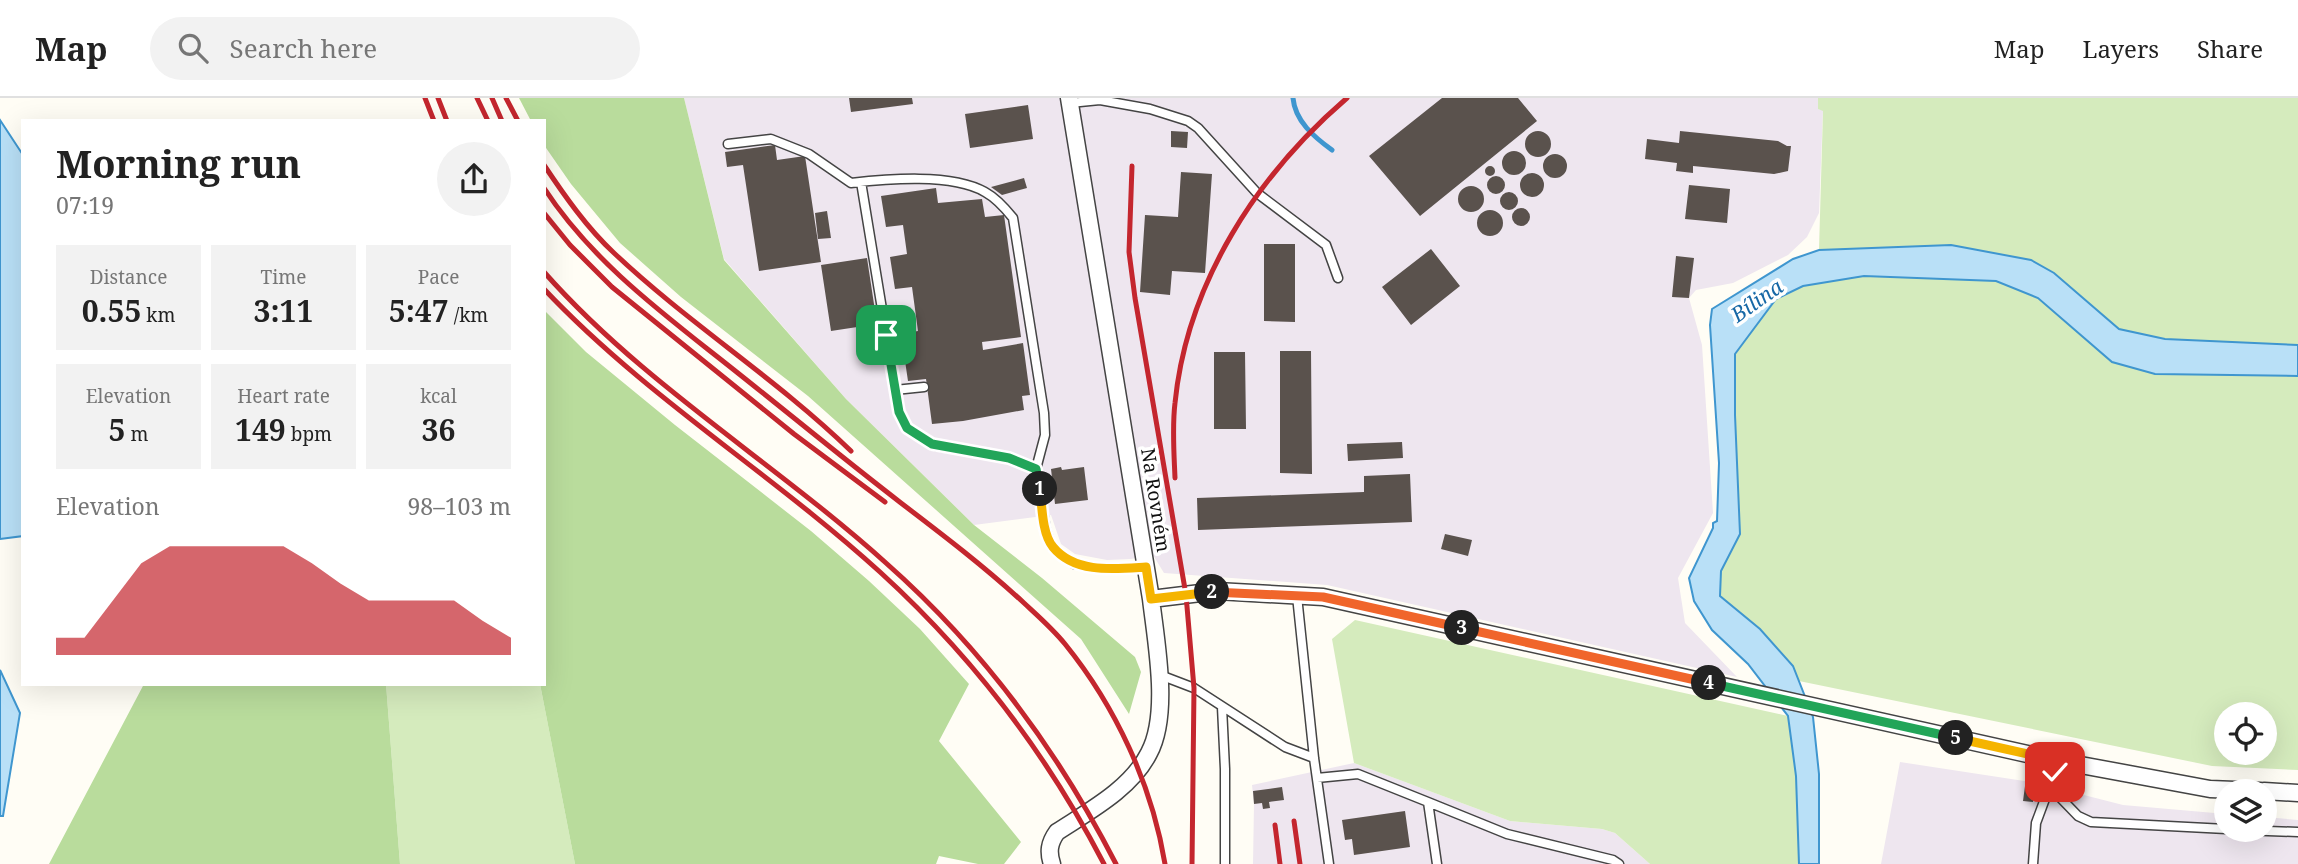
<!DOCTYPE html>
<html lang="en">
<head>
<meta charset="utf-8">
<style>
	:root { --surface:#fff; --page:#f2f2f2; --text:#222; --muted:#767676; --line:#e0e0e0; --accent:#c4262e }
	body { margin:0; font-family:"Noto Serif",serif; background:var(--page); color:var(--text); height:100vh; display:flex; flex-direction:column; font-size:26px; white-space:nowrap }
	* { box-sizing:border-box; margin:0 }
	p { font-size:23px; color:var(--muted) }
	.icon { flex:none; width:38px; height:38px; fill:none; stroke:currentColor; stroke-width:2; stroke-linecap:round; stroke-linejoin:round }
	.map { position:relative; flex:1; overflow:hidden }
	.sheet { position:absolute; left:21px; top:21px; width:525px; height:567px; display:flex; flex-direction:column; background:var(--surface); border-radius:0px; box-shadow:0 7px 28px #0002 }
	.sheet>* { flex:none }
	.tools { position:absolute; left:2214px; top:604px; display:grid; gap:14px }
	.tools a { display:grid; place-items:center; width:63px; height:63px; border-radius:50%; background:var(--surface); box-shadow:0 7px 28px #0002; font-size:35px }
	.pin { position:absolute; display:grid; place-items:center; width:60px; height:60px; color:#fff; margin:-30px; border-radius:14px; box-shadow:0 4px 10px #0006 }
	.km { position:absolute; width:35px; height:35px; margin:-18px; border-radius:50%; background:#222; color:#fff; font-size:19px; line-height:35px; text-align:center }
	.round { display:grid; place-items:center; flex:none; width:74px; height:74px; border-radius:37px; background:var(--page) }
	.headline { display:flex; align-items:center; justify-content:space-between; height:119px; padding:0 35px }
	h1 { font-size:38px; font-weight:700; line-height:52px }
	.stats { display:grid; grid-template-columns:repeat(3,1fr); gap:10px; height:119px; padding:7px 35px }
	.stats div { display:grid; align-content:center; border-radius:0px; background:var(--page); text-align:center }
	.stats b { font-size:30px; font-weight:700 }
	.stats small { font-size:19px; font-weight:400 }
	.stats p { font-size:19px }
	.chart { height:196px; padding:14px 35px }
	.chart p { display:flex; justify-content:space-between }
	.chart svg { width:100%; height:126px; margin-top:7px; fill:var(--accent); opacity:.7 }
	header { display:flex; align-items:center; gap:42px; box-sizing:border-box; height:98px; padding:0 35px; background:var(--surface); border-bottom:2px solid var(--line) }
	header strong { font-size:33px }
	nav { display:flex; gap:38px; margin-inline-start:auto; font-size:24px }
	.search { width:490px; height:63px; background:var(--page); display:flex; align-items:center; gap:18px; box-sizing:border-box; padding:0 24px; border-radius:38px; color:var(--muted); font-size:26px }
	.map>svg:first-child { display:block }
	.industrial { fill:#eee6ef }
	.green { fill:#d5ebbd; fill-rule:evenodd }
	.forest { fill:#b9dc9c }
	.water { fill:#b9e0f7; stroke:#3f96cf; stroke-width:2 }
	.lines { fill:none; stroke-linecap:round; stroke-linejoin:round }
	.stream { stroke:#3f96cf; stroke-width:5 }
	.building { fill:#5a524d }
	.lane-casing { stroke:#444; stroke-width:11 }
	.street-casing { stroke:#444; stroke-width:19 }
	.lane { stroke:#fff; stroke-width:8 }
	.street { stroke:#fff; stroke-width:16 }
	.rail { stroke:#c4262e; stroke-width:5 }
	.split-1-casing { stroke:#fff; stroke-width:14 }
	.split-2-casing { stroke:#fff; stroke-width:14 }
	.split-3-casing { stroke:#fff; stroke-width:14 }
	.split-4-casing { stroke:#fff; stroke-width:14 }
	.split-5-casing { stroke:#fff; stroke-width:14 }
	.split-6-casing { stroke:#fff; stroke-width:14 }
	.split-1 { stroke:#22a559; stroke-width:9 }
	.split-2 { stroke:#f5b400; stroke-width:9 }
	.split-3 { stroke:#f0652b; stroke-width:9 }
	.split-4 { stroke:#f0652b; stroke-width:9 }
	.split-5 { stroke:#22a559; stroke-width:9 }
	.split-6 { stroke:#f5b400; stroke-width:9 }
	.labels { text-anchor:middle; stroke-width:7; stroke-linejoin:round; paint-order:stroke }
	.street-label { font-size:19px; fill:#111; stroke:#fff }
	.water-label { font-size:21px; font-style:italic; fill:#1768a6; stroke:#fff }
</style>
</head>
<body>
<header>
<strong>Map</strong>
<div class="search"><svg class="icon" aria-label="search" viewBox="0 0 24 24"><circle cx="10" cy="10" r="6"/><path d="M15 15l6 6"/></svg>Search here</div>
<nav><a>Map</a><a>Layers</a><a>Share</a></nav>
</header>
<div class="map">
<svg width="2298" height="766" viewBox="0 0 2298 766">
	<rect width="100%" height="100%" fill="#fffdf5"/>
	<path class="industrial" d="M684,0H1818V11L1823,12L1819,115L1807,139L1788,157L1733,185L1696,192L1689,200L1702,247L1713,415L1678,480L1685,525L1737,579L1327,487L1164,475L1153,457L1131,461L1107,462L1075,456L1061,446L1051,417L974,427L846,301L724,161Z
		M1900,664L2037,685L2123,707L2226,716V732H2264L2265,719L2298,722V766H1881Z
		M1354,665L1510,723L1602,731L1615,735L1650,766H1253L1254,706L1252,687Z"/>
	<path class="green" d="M1818,0H2298V247L2165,241L2119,231L2054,175L2031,162L1951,147L1819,152L1823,13L1818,11Z
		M1864,178L1996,183L2038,200L2112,264L2155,276L2298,278V672L2212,668L1799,583L1793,568L1720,498L1721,473L1740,436L1735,317V256L1776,201L1803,188ZM2226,616H2264V654H2226Z
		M1355,522L1788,618L1796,678L1799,766H1650L1615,735L1602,731L1510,723L1354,665L1332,541Z
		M386,586H540L575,766H400Z"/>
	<path class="forest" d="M519,0H684L724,162L846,301L974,427L1042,480L1135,559L1141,574L1129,616L1081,541L808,298L681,199L620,145L571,86L544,47V23H531Z
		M544,212L586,254L675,327L811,433L869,483L920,531L969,586L939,643L1021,744L1004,766H978L939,758L936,766H575L540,586H544Z
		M144,586H386L400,766H49Z"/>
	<path class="water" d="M0,22L23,57V438L0,441Z
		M1951,147L2031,162L2054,175L2119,231L2165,241L2298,247V278L2155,276L2112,264L2038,200L1996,183L1864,178L1803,188L1776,201L1735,256V317L1740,436L1721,473L1720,498L1760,531L1793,568L1813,619L1819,676V766H1799L1796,678L1788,618L1748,566L1712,532L1694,503L1689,480L1713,430V425L1717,423L1719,365L1710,227L1712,211L1793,161L1819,152Z
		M0,572L20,615L3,718H0Z"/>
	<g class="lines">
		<path class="stream" d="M1293,0C1295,23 1314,39 1332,52"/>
	</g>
	<path class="building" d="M849,0H912L913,6L851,14Z
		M1442,0H1518L1537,23L1420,118L1369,58Z
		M1028,7L1033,41L970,50L965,16Z
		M1171,33L1188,34L1187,50L1171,49Z
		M1680,33L1778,43L1787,48H1791L1788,73L1774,76L1693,68V75L1676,73L1677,65L1645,61L1647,41L1679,45Z
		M1525 46a13 13 0 1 1 26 0a13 13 0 1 1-26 0Z
		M775,47L777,62L805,58L821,164L759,173L743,67L727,69L725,54Z
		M1502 65a12 12 0 1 1 24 0a12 12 0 1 1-24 0Z
		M1543 68a12 12 0 1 1 24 0a12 12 0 1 1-24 0Z
		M1485 73a5 5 0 1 1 10 0a5 5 0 1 1-10 0Z
		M1181,74L1212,76L1205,175L1172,173L1170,197L1140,194L1145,117L1178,119Z
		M1520 87a12 12 0 1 1 24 0a12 12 0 1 1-24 0Z
		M1487 87a9 9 0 1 1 18 0a9 9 0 1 1-18 0Z
		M1024,80L1027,90L1002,97L991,89Z
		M1689,87L1730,91L1727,125L1685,121Z
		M1458 101a13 13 0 1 1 26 0a13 13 0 1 1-26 0Z
		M936,90L938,105L982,101L985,119L1004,117L1021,239L982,244L983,252L1023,245L1030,297L1022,298L1024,312L963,323L932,326L926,281L908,283L901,236L918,233L912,189L895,191L890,159L907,156L903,127L886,129L881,98Z
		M1500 103a9 9 0 1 1 18 0a9 9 0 1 1-18 0Z
		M1512 119a9 9 0 1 1 18 0a9 9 0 1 1-18 0Z
		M1477 125a13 13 0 1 1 26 0a13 13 0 1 1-26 0Z
		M827,113L831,140L818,141L815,115Z
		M1264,146H1295V224L1264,223Z
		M1431,151L1460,188L1411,227L1382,189Z
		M1676,158L1694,160L1689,200L1672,199Z
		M867,160L877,226L831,233L821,167Z
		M1280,253H1311L1312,376L1280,375Z
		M1214,254H1245L1246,331H1214Z
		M1402,344L1403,360L1348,363L1347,346Z
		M1061,369L1062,372L1084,369L1088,402L1055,406L1051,371Z
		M1410,376L1412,424L1198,432L1197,400L1364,394V378Z
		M1445,436L1472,442L1468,458L1441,451Z
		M2025,688H2034L2033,704L2023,703Z
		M1282,689L1284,702L1269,704L1270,710L1263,711L1262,705L1254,706L1253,693Z
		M1405,713L1410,749L1354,757L1352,741L1345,742L1342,722Z"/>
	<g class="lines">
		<defs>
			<path id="lane" d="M1070,5L1100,2L1150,11L1188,23L1198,30L1257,95L1326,147L1338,180
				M728,46L771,41L809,56L851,85C887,81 952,75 985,94C996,100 1005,110 1013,120L1044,315L1045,337L1036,371L1046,432L1052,449L1074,466L1107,471L1146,469
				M861,84L899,314L907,330L932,347L1009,360L1036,371
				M895,292L924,289
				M1297,498L1314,660L1329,766
				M1160,577L1194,590L1285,649L1314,660
				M1222,609L1225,671V766
				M1317,680L1358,676L1428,704L1437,766
				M2049,688L2078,718L2091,724L2226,731
				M1428,704L1507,736L1613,762L1619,766
				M2241,732L2298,734
				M2033,766L2036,725L2059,663"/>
			<path id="street" d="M1151,501L1217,493L1323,499L2059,663L2210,691L2260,693
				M2264,693L2298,695
				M1052,766C1048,754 1049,745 1057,734C1089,713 1131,691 1149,655C1170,616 1156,544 1151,501L1069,0"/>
		</defs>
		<use href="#lane" class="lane-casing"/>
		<use href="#street" class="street-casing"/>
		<use href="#lane" class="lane"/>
		<use href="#street" class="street"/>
		<path class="rail" d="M425,0L434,23
			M438,0L447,23
			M477,0L488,23
			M492,0L502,23
			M506,0L518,23
			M544,67C564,97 587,130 614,155C689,226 777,281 851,353
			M1132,68L1129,154L1135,200L1186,497L1194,590L1192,766
			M544,90C587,156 649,205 710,253C774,303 836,355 901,405C943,437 985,469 1024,505C1038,518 1053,531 1065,546C1116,609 1152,687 1165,766
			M544,115L570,147L612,189L794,336L885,404
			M544,174C643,286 775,365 886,465C981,549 1058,653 1116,766
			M544,191C645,298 771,375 880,474C971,557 1047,656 1104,766
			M1175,380C1174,355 1172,329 1175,305C1187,185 1257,77 1347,0
			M1294,723L1300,766
			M1275,727L1280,766"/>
	</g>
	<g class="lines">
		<defs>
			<path id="split-1" d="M886,237L899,314L907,330L932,346L1009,360L1036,371L1040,391"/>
			<path id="split-2" d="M1040,391C1042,408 1042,436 1053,449C1075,476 1115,471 1146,469L1151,501L1212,494"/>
			<path id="split-3" d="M1212,494L1323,499L1462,530"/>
			<path id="split-4" d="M1462,530L1709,585"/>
			<path id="split-5" d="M1709,585L1956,640"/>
			<path id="split-6" d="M1956,640L2059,663L2055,674"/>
		</defs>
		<use href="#split-1" class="split-1-casing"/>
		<use href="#split-2" class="split-2-casing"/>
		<use href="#split-3" class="split-3-casing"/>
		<use href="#split-4" class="split-4-casing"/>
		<use href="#split-5" class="split-5-casing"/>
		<use href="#split-6" class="split-6-casing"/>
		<use href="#split-1" class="split-1"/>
		<use href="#split-2" class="split-2"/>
		<use href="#split-3" class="split-3"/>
		<use href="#split-4" class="split-4"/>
		<use href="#split-5" class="split-5"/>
		<use href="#split-6" class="split-6"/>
	</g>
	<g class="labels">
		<g class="street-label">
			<text transform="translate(1156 402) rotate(81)" y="7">Na Rovném</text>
		</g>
		<g class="water-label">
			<text transform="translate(1757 203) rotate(-35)" y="7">Bílina</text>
		</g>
	</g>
</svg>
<div class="tools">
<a><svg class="icon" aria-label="locate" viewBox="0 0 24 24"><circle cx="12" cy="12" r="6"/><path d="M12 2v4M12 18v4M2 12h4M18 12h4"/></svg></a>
<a><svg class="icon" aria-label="layers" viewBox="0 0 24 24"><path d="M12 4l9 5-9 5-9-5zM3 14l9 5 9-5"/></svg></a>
</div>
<div class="pin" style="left:886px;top:237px;background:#1e9e55"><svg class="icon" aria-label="arrive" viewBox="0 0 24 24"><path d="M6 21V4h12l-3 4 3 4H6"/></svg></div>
<div class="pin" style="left:2055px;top:674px;background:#d93025"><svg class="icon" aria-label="check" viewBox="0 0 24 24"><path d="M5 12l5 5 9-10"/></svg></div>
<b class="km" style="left:1040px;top:391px">1</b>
<b class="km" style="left:1212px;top:494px">2</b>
<b class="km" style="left:1462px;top:530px">3</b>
<b class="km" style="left:1709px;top:585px">4</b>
<b class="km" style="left:1956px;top:640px">5</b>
<section class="sheet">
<div class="headline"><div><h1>Morning run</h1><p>07:19</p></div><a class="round"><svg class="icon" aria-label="share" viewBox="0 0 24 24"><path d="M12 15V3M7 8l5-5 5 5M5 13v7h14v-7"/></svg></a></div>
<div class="stats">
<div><p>Distance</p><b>0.55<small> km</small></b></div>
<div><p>Time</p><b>3:11</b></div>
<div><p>Pace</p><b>5:47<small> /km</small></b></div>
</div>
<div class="stats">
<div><p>Elevation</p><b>5<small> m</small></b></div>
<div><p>Heart rate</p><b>149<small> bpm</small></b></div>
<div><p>kcal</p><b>36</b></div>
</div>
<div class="chart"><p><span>Elevation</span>98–103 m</p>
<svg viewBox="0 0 160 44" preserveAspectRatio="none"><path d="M0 44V38L10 38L20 25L30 12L40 6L50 6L60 6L70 6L80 6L90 12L100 19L110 25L120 25L130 25L140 25L150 32L160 38V44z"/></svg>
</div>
</section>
</div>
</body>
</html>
